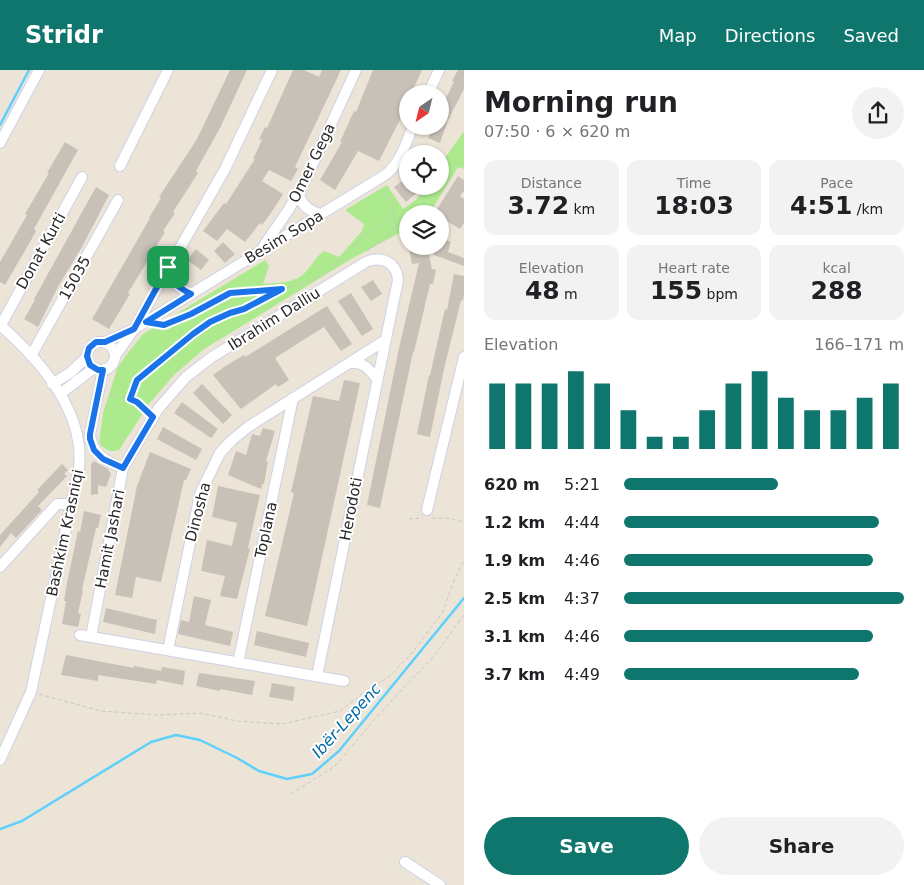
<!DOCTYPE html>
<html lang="en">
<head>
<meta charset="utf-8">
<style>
	:root { --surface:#fff; --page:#f2f2f2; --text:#202124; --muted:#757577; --accent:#0f766e }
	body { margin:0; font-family:"DejaVu Sans",sans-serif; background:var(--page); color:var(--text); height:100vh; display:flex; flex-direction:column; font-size:19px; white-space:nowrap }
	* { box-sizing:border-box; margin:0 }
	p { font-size:16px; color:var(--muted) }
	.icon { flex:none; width:28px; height:28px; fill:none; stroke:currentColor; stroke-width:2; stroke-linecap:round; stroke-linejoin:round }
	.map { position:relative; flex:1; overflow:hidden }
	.details { display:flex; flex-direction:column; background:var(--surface); width:460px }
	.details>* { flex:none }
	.needle { width:32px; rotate:215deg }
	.controls { position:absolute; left:399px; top:15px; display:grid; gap:10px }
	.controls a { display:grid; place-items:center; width:50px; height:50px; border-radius:50%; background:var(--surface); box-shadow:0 1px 4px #0004; font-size:25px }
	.pin { position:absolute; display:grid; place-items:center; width:42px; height:42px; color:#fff; margin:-21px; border-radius:10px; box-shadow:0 2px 8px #0006 }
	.round { display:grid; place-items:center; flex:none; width:52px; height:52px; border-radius:26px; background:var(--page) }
	.overview { display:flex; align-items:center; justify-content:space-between; height:85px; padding:0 20px }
	h1 { font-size:28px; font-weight:600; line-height:38px }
	.figures { display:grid; grid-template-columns:repeat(3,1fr); gap:8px; height:85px; padding:5px 20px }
	.figures div { display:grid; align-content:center; border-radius:12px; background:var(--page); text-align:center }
	.figures b { font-size:25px; font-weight:600 }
	.figures small { font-size:14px; font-weight:400 }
	.figures p { font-size:14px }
	.chart { height:140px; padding:10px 20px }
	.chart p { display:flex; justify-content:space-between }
	.chart svg { width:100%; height:90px; margin-top:5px; stroke:var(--accent); stroke-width:6 }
	.action { display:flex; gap:10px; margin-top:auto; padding:10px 20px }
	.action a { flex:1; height:58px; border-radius:30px; background:var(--accent); color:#fff; font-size:20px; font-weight:600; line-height:58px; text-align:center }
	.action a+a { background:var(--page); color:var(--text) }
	ul { padding:0 20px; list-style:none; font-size:16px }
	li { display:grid; grid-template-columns:80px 60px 1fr; align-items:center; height:38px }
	li i { height:12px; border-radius:6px; background:var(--accent) }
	header { display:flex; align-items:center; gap:30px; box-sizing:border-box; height:70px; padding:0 25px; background:var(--accent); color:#fff }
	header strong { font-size:24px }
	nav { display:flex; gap:28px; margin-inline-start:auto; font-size:18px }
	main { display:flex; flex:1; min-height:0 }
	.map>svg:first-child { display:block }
	.green { fill:#acea8d }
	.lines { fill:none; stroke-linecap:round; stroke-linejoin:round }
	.stream { stroke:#5ed0fc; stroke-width:2.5 }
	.building { fill:#c8c1b8 }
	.minor-casing { stroke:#cdd1e4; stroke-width:12 }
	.path { stroke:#c7c7c7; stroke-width:1; stroke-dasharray:4 2.5; stroke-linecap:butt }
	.minor { stroke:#fff; stroke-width:10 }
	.route-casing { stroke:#fff; stroke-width:10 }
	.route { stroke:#1a73e8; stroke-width:6 }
	.labels { text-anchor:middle; stroke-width:4; stroke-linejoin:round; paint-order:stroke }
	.street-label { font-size:15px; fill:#282828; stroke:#fff }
	.water-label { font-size:16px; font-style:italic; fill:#006aa5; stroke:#fff }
</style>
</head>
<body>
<header>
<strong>Stridr</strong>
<nav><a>Map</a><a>Directions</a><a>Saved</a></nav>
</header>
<main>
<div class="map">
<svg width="464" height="815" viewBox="0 0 464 815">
	<rect width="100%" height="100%" fill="#ede4d8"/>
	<path class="green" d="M464,61V99L458,97L429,144H408L407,159L351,189L204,279L174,305L149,334L119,380C110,383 105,380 99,373L103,343L117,299L127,284L143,264L265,190L269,196L263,214C279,212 298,214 308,199C314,192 316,187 324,181L339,187L362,161L364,154L345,140L387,115L403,139L417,129L425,116H440V95Z"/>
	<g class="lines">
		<path class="stream" d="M0,55L29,0
			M0,759L22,751L151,672L176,665L200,670L237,688L259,701L287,709L312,704L339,681L464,528"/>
	</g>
	<path class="building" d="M230,0H247L220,58L196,101L198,103L173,142L175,143L163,161L165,162L128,223L130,224L109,259L92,249L150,148H149L161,128L159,127L197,69Z
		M293,0H304L319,7L322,0H341L295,97L298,99L291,111L269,100L262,111L283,124L273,140L262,155L260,153L245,172L227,159L217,171L203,161L224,133L226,134L255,89H253L262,70L259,69L265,57L267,58Z
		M373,0H422L411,24H408V34L379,91L358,81L335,120L320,110L342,72H340L354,41L356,42Z
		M458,0H464V19L448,50L440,73L428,68L434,56H440V40L454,12L452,11Z
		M65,72L78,80L34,159L36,161L30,172L5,215L0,212V192L27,145L25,144L49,103H47Z
		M458,106L464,110V121L460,126L464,129V153L460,159L445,150L440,158V144H434Z
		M408,107V116H415L419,121L406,132L394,117Z
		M96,117L109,125L82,177L59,215L38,257L24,249L35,230L34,229Z
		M440,167L451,172L448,182L464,188V196L434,185L437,176H440Z
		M223,172L235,184L225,193L214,181Z
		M422,176H427L432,199L436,200L433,214H430L414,282H413L380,438L367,435L399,278L419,193L412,194L409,179Z
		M196,179L209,190L201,200L187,190Z
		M454,204L464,206V224L463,231L461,230L444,299L430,367L417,364L429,305H430L445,239L447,240Z
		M373,210L382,224L371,231L361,217Z
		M351,223L373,259L362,266L338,231Z
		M327,236L352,274L341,281L324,257L275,288L289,310L278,317L276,314L241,339L240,338L213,305L224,297L244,285L245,287Z
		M344,310L360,313L307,556L265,546L294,423L291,422L313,326L339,331Z
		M202,314L232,345L223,354L193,323Z
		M182,332L218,359L211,368L174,343Z
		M163,357L202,379L196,390L157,369Z
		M263,358L275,361L266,391H268L264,414H262L261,419L228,405L236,381L246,385L252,364L260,366Z
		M150,382L191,399L186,410H184L161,512L136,507L132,528L115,525L137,416Z
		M94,391L108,399L111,404L106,417L98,415V424L91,425V394Z
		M62,394L68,400L64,404L67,406L38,436L42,440L16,468L11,463L0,477V465L39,422L37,420Z
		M218,416L260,425L252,460L248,478L250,479L237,529L220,526L225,506L201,501L207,470L232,476L237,453L212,447Z
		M84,441L101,445L98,458H96L82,520L83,521L78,543L81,544L78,557L62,554L66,531H64L67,513L78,461L80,462Z
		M194,526L211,530L205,555L233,562L230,576L178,564L181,550L189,552Z
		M106,538L157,550L155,564L103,552Z
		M257,561L309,573L306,587L254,575Z
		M66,585L134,598V596L161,601L162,597L185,601L183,615L157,610L156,614L98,605V611L61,605Z
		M199,603L255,611L252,625L220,619V621L196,616Z
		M272,613L295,617L293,631L269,627Z"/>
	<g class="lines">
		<defs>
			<path id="minor" d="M428,24L439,0
				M0,73L39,0
				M120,96L168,0
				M299,122C300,135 309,141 320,144
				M263,177L289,139L304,113L356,0
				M168,197C169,211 179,218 191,224
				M0,255C40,290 85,341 79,398L31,622L0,690
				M1,255L82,107
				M87 286a14 14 0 1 1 28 0a14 14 0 1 1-28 0Z
				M105,272L134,259L385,105C400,94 406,73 413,56
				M31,286L118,130
				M115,286L134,259L225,99L272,0
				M350,293C363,291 369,299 377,309
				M103,300L90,363C91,384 106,391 123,398
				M52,314L70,303L87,287
				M60,324L94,298
				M427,440L464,287
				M0,497L57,434H72
				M80,565L344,611
				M91,567L123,398L158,339L186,307L212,287L366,192C382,185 397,193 398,210L317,606
				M168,580L200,424L220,383L231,371L248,357L384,271
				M238,593L293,328
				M405,792L440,815"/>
		</defs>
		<use href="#minor" class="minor-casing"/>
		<path class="path" d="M367,181C374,175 384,171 390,164C402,152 391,129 383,119
			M159,254L164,255L178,250L231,223L282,219L312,211L332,198L361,168L394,145
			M109,324C123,326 135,330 145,340
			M130,329L137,310L193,264L210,252L230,243L244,239L281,220
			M432,448H446L464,452
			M409,449L423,448
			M39,624L101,641L159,645L201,643L237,651L282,654L340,641L370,618L390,606L412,583L442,543L454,511L464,490
			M291,724L335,696L380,643L433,587L464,545"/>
		<use href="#minor" class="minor"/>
	</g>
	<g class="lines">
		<defs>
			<path id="route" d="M168,197C169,211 179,218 191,224L146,252L164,255L191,244L230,223L282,219L244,239L230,243L210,252L193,264L137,310L130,329L137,332L153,347L123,398L103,389L94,380L90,369V364L103,300H98L90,295L87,286L89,278L96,272H105L134,259Z"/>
		</defs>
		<use href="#route" class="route-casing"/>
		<use href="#route" class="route"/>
	</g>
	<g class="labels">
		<g class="street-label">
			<text transform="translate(312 93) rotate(-64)" y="5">Omer Gega</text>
			<text transform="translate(284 167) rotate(-31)" y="5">Besim Sopa</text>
			<text transform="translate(41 181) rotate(-61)" y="5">Donat Kurti</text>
			<text transform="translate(75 208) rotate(-61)" y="5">15035</text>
			<text transform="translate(274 249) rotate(-32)" y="5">Ibrahim Dalliu</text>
			<text transform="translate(351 439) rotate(-79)" y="5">Herodoti</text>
			<text transform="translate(198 442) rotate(-75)" y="5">Dinosha</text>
			<text transform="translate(266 460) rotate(-78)" y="5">Toplana</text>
			<text transform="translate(65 463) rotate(-78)" y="5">Bashkim Krasniqi</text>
			<text transform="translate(110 469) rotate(-79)" y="5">Hamit Jashari</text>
		</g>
		<g class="water-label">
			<text transform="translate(346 650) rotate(-48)" y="6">Ibër-Lepenc</text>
		</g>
	</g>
</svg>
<div class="controls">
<a><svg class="needle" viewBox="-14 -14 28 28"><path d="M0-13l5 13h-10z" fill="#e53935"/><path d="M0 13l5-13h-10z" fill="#757577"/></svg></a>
<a><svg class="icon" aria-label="locate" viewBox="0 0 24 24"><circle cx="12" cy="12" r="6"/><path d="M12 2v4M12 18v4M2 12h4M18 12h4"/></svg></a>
<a><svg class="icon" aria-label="layers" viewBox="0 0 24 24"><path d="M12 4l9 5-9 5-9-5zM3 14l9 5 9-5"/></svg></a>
</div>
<div class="pin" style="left:168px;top:197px;background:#1e9e55"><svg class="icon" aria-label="arrive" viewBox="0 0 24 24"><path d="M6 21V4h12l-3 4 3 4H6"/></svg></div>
</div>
<section class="details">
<div class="overview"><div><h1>Morning run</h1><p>07:50 · 6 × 620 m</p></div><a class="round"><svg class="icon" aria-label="share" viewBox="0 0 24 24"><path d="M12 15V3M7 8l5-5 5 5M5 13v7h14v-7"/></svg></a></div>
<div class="figures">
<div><p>Distance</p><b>3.72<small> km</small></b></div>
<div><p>Time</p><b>18:03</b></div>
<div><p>Pace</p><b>4:51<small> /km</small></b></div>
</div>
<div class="figures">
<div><p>Elevation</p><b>48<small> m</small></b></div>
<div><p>Heart rate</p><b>155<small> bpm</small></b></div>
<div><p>kcal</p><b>288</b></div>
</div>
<div class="chart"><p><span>Elevation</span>166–171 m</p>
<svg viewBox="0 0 160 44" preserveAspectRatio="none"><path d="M5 44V12M15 44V12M25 44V12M35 44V6M45 44V12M55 44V25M65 44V38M75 44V38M85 44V25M95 44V12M105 44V6M115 44V19M125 44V25M135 44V25M145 44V19M155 44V12"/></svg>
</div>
<ul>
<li><b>620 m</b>5:21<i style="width:55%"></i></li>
<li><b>1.2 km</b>4:44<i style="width:91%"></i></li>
<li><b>1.9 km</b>4:46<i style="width:89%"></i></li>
<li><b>2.5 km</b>4:37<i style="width:100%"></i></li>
<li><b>3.1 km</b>4:46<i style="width:89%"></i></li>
<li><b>3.7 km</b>4:49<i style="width:84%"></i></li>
</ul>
<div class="action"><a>Save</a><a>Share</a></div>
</section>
</main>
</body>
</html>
